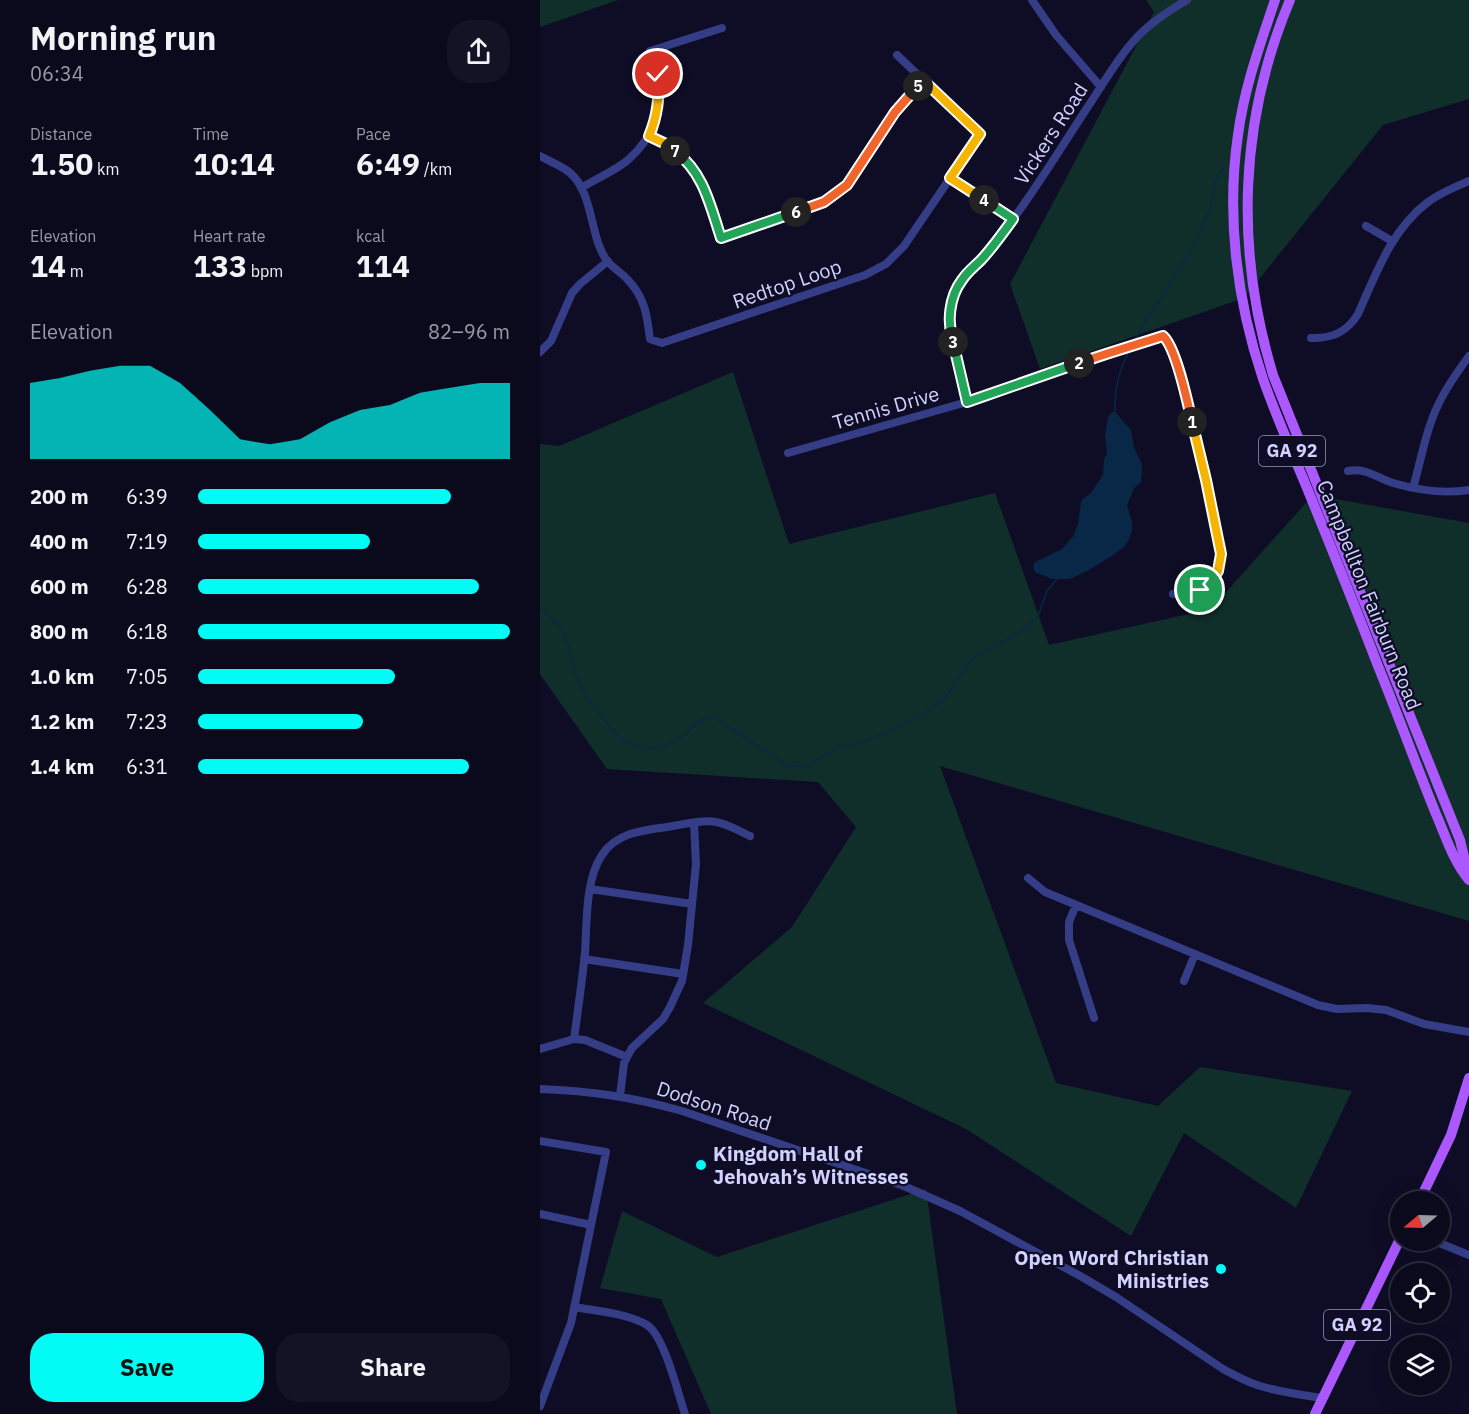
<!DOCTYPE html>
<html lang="en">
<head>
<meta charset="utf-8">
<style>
	:root { --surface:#0a0a1c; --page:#131325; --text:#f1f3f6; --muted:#999aa3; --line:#2a2b3b; --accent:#00fcf5 }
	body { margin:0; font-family:"IBM Plex Sans",sans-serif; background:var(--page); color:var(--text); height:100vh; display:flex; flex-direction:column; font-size:22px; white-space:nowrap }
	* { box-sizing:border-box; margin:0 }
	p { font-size:20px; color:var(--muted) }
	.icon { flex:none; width:33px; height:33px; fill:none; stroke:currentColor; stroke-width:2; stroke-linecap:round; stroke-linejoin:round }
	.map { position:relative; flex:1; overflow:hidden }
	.panel { display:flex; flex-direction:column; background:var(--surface); width:540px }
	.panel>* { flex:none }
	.needle { width:39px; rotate:251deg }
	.fabs { position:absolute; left:850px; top:1191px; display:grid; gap:12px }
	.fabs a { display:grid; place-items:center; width:60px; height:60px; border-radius:50%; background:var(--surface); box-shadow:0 6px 24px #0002,0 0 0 2px var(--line); font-size:30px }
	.pin { position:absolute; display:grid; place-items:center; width:51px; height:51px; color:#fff; margin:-26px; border:3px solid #fff; border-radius:50%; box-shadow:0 2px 6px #0007 }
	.km { position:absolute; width:30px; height:30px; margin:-15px; border-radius:50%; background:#222; color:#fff; font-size:16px; line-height:30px; text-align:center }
	.round { display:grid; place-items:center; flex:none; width:63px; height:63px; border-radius:24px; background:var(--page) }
	.headline { display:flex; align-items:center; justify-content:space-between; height:102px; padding:0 30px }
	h1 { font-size:33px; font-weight:800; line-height:45px }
	.stats { display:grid; grid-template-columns:repeat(3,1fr); gap:9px; height:102px; padding:6px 30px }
	.stats div { display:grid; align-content:center }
	.stats b { font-size:30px; font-weight:800 }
	.stats small { font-size:16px; font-weight:400 }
	.stats p { font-size:16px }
	.chart { height:168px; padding:12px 30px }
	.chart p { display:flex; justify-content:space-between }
	.chart svg { width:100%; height:108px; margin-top:6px; fill:var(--accent); opacity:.7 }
	.button { display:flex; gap:12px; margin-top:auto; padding:12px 30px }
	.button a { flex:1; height:69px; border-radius:24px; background:var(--accent); color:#111; font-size:24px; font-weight:800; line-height:69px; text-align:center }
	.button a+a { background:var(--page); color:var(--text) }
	ul { padding:0 30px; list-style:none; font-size:20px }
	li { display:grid; grid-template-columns:96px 72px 1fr; align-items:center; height:45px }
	li i { height:15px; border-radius:8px; background:var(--accent) }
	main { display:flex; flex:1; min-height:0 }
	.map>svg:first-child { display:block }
	.green { fill:#102f2a }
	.water { fill:#092848 }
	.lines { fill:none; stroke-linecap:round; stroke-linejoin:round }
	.stream { stroke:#092848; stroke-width:1.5 }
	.minor { stroke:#353d87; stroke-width:8 }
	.major { stroke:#ab58ff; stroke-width:10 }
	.split-1-casing { stroke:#fff; stroke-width:12 }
	.split-2-casing { stroke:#fff; stroke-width:12 }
	.split-3-casing { stroke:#fff; stroke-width:12 }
	.split-4-casing { stroke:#fff; stroke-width:12 }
	.split-5-casing { stroke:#fff; stroke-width:12 }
	.split-6-casing { stroke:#fff; stroke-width:12 }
	.split-7-casing { stroke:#fff; stroke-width:12 }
	.split-8-casing { stroke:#fff; stroke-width:12 }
	.split-1 { stroke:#f5b400; stroke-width:8 }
	.split-2 { stroke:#f0652b; stroke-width:8 }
	.split-3 { stroke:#22a559; stroke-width:8 }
	.split-4 { stroke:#22a559; stroke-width:8 }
	.split-5 { stroke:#f5b400; stroke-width:8 }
	.split-6 { stroke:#f0652b; stroke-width:8 }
	.split-7 { stroke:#22a559; stroke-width:8 }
	.split-8 { stroke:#f5b400; stroke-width:8 }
	.poi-dot { fill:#00fcf5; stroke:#0e0d25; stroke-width:2 }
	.labels { text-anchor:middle; stroke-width:4.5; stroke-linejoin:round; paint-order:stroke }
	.shield { fill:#0e0d25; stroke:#9697be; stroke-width:1.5 }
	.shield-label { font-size:18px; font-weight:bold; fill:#d1d2ff }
	.street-label { font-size:20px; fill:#d1d2ff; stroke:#0e0d25 }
	.poi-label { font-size:20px; font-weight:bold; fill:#d1d2ff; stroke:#0e0d25; text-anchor:start }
</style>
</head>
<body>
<main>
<section class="panel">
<div class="headline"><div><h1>Morning run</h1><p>06:34</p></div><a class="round"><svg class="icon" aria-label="share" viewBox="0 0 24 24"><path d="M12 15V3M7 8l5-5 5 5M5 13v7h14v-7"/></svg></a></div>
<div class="stats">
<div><p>Distance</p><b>1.50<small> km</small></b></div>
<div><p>Time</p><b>10:14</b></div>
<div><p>Pace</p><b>6:49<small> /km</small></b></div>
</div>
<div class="stats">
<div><p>Elevation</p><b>14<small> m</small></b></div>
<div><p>Heart rate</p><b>133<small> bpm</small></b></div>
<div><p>kcal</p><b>114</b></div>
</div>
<div class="chart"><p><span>Elevation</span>82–96 m</p>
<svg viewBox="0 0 160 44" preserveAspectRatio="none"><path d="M0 44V13L10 11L20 8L30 6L40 6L50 13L60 24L70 36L80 38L90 36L100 29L110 24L120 22L130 17L140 15L150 13L160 13V44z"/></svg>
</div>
<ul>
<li><b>200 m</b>6:39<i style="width:81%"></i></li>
<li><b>400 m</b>7:19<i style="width:55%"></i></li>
<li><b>600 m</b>6:28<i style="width:90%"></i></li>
<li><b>800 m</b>6:18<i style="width:100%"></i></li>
<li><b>1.0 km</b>7:05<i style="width:63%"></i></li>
<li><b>1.2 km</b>7:23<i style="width:53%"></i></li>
<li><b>1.4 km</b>6:31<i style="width:87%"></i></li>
</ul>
<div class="button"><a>Save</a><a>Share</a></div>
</section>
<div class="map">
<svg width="929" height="1414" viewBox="0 0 929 1414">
	<rect width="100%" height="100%" fill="#0e0d25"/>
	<path class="green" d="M0,0H78L0,27Z
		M606,0H929V99L843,125L704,298L500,369L470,284L614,12Z
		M193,372L249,544L455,493L509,645L671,609L773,495L929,523V921L400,766L516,1083L618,1106L660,1067L812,1091L756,1208L644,1133L591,1236L426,1129L163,1003L252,927L316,827L278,782L67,769L0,674V444L19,446Z
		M386,1189L417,1414H171L121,1299L60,1288L82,1211L177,1257Z"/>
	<path class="water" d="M572,412H575L591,430L594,448L602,464V473L601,482L594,488L587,505L592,522V531L589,539L584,547L570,557L547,571L530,579H512L495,572L493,566L495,562L522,549L534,535L538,524L541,502L543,499L551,493L563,475L564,459L567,453L565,435L568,418Z"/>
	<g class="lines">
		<path class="stream" d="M594,341L657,240L671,207L676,180L685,165
			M575,412C574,390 579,370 589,351
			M0,609C13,617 24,629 28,645C32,658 32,668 38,681C47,699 61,715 73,731C95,752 118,753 143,736C156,726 156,718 175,718L248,766C271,769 276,758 295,750C303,746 313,745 322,742C349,732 378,720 400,702C415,690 420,671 433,658L486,629L498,616L507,591L517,579"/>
		<path class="minor" d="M492,0L516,35L561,87
			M109,136C161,163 164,186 181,238L283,202L307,185L355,112L383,80
			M0,156C9,161 20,165 29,172C54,192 49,236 67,261C73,268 82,273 88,280C105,298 107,315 110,339L122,343L325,275L346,264L364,246L440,134L357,55
			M410,178L473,219
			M41,188C55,179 77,170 89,159C113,138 125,105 118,74C116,66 113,59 110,51L182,28
			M826,226L852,241
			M771,338C792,339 807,332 818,314C836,274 851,230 888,202C900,193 915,187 929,181
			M0,352L11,341L32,293L40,284L68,261
			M427,402C419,370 404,332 412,299C418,278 445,256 459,238C493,195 521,147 551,102C566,79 580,55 599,35C613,21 630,10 647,0
			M248,453L427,402L512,373L565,354L623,336L628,341C649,395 660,453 672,511C675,525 682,546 680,561C677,585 656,596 633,594
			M808,471C825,467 837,478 853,483C877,490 904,494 929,490
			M873,488C881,460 886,429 899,403C907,386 918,371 929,356
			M488,878L505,892L778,1005L797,1009L827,1008L846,1010L884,1024L929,1032
			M50,889L152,904
			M536,905L529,922V940L554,1018
			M44,959L143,974
			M644,981L655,954
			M34,1039C38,1010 42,981 45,953C47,923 45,880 62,855C76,833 103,830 127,827C139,825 165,819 176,822C188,824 199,831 210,836
			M0,1049L34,1039L45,1040L87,1057
			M0,1089C52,1091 92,1097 142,1111L364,1186L420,1211L542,1277L576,1297L683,1369C694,1375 705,1381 717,1385C738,1392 761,1395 782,1398
			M80,1096L84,1063L87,1057L92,1048L123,1019L130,1007L142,981L148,945L156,864L154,823
			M0,1141L66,1152L31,1323L0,1406
			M0,1214L51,1225
			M892,1240L929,1255
			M34,1307C56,1311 87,1313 107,1325C124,1335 138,1394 145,1414"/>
		<path class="major" d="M735,0C720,45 704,88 698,135C686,216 697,302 723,379C736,416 752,452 767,488C791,547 815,606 838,666C858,715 876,765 896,814C906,837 913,861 929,880
			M750,0C699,121 695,250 733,375L920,840L929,878
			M879,1202L911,1135L929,1078
			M775,1414L861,1237"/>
	</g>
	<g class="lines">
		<defs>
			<path id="split-1" d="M652,422L666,480L681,554L678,571L673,579L660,590"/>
			<path id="split-2" d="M539,363L566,354L623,336C636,347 648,404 652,422"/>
			<path id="split-3" d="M413,342L427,402L539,363"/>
			<path id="split-4" d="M413,342C407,322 409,297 422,280C427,272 435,266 441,260C453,247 463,233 473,219L444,200"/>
			<path id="split-5" d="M378,86L383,80L440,134L410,178L444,200"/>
			<path id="split-6" d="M256,212L284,202L307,185L355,112L378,86"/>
			<path id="split-7" d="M135,151C164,173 170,205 181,238L256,212"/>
			<path id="split-8" d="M118,74C120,96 118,115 109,136L128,145L135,151"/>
		</defs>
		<use href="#split-1" class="split-1-casing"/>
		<use href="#split-2" class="split-2-casing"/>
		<use href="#split-3" class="split-3-casing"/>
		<use href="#split-4" class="split-4-casing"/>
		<use href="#split-5" class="split-5-casing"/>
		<use href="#split-6" class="split-6-casing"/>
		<use href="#split-7" class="split-7-casing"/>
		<use href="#split-8" class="split-8-casing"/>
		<use href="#split-1" class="split-1"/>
		<use href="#split-2" class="split-2"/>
		<use href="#split-3" class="split-3"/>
		<use href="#split-4" class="split-4"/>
		<use href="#split-5" class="split-5"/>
		<use href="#split-6" class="split-6"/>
		<use href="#split-7" class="split-7"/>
		<use href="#split-8" class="split-8"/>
	</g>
	<g class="poi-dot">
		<circle cx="161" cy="1165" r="6"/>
		<circle cx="681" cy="1269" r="6"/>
	</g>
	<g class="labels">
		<g class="shield">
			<rect x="719" y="436" width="66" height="30" rx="4.5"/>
			<rect x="784" y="1310" width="66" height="30" rx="4.5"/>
		</g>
		<g class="shield-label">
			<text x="752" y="457">GA 92</text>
			<text x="817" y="1331">GA 92</text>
		</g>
		<g class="street-label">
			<text transform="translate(511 134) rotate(-57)" y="7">Vickers Road</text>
			<text transform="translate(247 284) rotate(-19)" y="7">Redtop Loop</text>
			<text transform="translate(346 408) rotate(-16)" y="7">Tennis Drive</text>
			<text transform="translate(829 595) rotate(68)" y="7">Campbellton Fairburn Road</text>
			<text transform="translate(174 1106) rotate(18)" y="7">Dodson Road</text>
		</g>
		<g class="poi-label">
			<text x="173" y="1161">Kingdom Hall of<tspan x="173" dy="23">Jehovah’s Witnesses</tspan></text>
			<text x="669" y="1265" text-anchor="end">Open Word Christian<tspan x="669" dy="23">Ministries</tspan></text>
		</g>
	</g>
</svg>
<div class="fabs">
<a><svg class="needle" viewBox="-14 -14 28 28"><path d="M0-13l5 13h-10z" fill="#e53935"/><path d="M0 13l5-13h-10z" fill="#999aa3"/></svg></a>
<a><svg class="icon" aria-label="locate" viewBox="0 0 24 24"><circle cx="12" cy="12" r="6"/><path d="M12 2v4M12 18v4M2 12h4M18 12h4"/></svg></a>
<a><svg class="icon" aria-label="layers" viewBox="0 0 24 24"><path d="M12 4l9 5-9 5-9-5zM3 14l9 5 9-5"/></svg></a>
</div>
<div class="pin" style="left:660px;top:590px;background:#1e9e55"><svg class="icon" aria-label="arrive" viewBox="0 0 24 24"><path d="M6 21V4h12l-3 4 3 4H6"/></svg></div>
<div class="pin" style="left:118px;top:74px;background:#d93025"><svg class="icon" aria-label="check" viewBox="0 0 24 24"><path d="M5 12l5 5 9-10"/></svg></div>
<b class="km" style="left:652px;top:422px">1</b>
<b class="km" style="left:539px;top:363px">2</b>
<b class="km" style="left:413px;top:342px">3</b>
<b class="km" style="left:444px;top:200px">4</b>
<b class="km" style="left:378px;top:86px">5</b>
<b class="km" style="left:256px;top:212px">6</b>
<b class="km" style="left:135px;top:151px">7</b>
</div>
</main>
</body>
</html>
